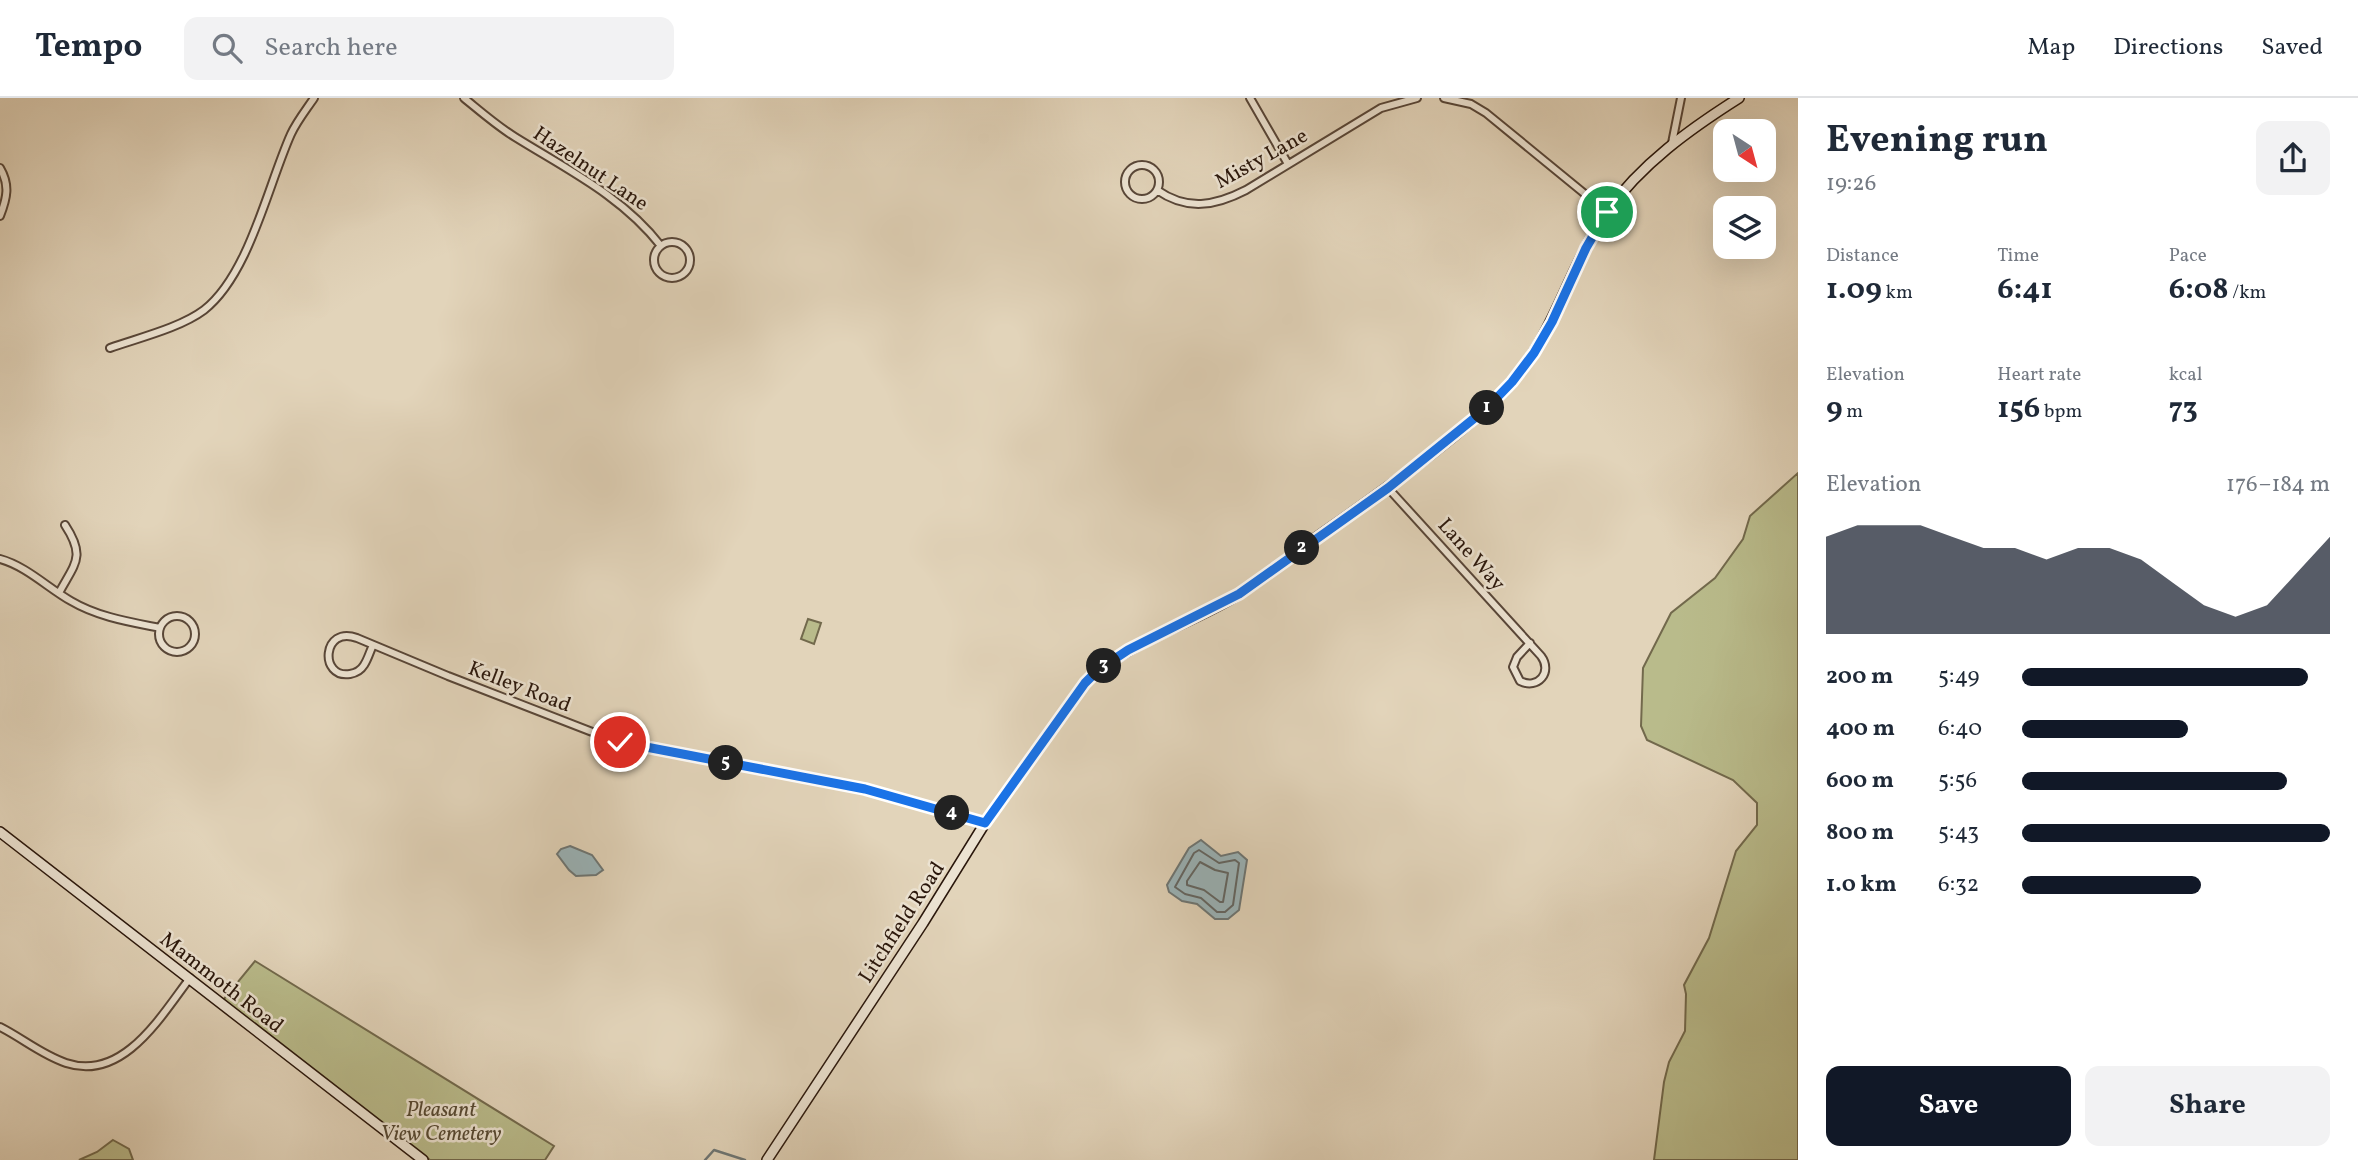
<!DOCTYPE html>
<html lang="en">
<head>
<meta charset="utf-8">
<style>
	:root { --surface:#fff; --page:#f2f2f3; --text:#1f2937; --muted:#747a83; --line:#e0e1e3; --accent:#111827 }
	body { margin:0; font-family:Vollkorn,serif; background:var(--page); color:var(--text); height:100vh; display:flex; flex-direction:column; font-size:26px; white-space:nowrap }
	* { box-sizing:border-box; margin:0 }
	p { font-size:23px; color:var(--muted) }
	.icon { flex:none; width:38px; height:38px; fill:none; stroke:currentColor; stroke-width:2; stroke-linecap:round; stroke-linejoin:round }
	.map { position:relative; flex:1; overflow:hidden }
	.drawer { display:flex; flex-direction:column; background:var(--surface); width:560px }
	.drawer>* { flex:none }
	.needle { width:46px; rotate:144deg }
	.fabs { position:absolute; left:1713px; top:21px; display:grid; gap:14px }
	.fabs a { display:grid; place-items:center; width:63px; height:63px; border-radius:14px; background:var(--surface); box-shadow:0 7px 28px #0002; font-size:35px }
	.pin { position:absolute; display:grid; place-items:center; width:60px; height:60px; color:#fff; margin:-30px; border:4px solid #fff; border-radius:50%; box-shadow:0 2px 7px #0007 }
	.km { position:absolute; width:35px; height:35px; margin:-18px; border-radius:50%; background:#222; color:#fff; font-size:19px; line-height:35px; text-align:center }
	.round { display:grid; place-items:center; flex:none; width:74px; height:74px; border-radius:14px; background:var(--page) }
	.head { display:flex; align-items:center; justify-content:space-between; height:119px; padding:0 28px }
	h1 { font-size:38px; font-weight:700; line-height:52px }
	.figures { display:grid; grid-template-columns:repeat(3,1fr); gap:10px; height:119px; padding:7px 28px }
	.figures div { display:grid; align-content:center }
	.figures b { font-size:30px; font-weight:700 }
	.figures small { font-size:19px; font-weight:400 }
	.figures p { font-size:19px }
	.chart { height:196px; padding:14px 28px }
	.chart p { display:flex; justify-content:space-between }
	.chart svg { width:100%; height:126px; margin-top:7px; fill:var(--accent); opacity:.7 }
	.action { display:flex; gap:14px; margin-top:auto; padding:14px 28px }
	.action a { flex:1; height:80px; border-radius:14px; background:var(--accent); color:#fff; font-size:28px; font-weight:700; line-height:80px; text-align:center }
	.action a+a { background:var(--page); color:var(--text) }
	ul { padding:0 28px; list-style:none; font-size:23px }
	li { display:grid; grid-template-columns:112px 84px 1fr; align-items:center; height:52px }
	li i { height:18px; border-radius:9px; background:var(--accent) }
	header { display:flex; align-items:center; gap:42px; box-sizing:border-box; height:98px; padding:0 35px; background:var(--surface); border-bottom:2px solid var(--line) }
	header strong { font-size:33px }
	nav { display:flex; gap:38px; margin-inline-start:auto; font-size:24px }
	.search { width:490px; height:63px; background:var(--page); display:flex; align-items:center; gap:18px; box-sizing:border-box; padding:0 24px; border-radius:14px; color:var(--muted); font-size:26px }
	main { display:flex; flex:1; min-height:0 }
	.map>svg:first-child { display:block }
	.green { fill:#b9bb8b; stroke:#72694c; stroke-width:2 }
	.water { fill:#9ab5bb; stroke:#6d7675; stroke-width:2 }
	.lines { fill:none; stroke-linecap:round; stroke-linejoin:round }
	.shore { stroke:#626664; stroke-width:2 }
	.stream { stroke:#6d7675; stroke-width:2.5 }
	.street-casing { stroke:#584638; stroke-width:10 }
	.secondary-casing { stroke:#2a170c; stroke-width:12 }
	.street { stroke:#ece3d2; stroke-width:6 }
	.secondary { stroke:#ece3d2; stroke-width:9 }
	.route-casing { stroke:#fff; stroke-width:14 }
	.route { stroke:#1a73e8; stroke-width:9 }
	.labels { text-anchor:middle; stroke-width:5; stroke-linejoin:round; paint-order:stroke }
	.street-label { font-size:21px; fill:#2a170c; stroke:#ece3d2 }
	.park-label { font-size:21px; font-style:italic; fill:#554832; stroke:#ece3d2 }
</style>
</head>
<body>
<header>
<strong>Tempo</strong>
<div class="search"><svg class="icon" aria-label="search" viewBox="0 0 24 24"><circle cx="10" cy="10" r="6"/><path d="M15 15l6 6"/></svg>Search here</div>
<nav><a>Map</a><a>Directions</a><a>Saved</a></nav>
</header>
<main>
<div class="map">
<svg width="1798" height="1062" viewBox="0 0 1798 1062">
	<rect width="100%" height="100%" fill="#e2d4ba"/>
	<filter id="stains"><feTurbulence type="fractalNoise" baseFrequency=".00286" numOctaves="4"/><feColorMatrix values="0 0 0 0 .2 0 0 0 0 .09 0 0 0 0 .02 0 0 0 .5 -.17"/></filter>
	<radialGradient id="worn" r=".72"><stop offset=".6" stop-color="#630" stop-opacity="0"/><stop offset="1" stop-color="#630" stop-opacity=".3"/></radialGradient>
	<path class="green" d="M1798,375V1062H1654L1664,984L1669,964L1685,933L1686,896L1684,887L1709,840L1736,753L1757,727V705L1733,682L1647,642L1641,628L1643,570L1671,515L1715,480L1743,441L1750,418Z
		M808,521L821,525L814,546L801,541Z
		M255,863L554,1048L545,1062H430L223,902Z
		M113,1042L129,1051L133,1062H79L97,1054Z"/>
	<path class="water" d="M1201,742L1221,758L1238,754L1247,762L1239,812L1228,821H1215L1197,806L1182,803L1169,794L1167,787L1189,750Z
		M570,748L592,757L603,772L596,777L576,778L569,772L557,756L561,751Z"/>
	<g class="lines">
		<path class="shore" d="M1199,752L1219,765L1235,762L1239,765L1233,807L1225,814H1217L1201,800L1185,796L1175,789L1194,755Z
			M1200,764L1215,772L1228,775L1223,804H1220L1204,792L1187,787V783Z"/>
		<path class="stream" d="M705,1062L714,1052L745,1062"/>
		<defs>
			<path id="street" d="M464,0C480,13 497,28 515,39C568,72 622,98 661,148
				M1250,0L1288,66
				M1444,0L1471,6L1486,15L1607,114
				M1672,45L1681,0
				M1125 84a17 17 0 1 1 34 0a17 17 0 1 1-34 0Z
				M0,70C10,87 7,100 0,118
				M1157,92C1187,113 1215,108 1246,92L1381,10L1417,0
				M654 162a18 18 0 1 1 36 0a18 18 0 1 1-36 0Z
				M110,250C138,240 180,230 204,212C249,177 268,87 291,36C297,23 306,12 314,0
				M1388,390L1541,558C1553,574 1538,592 1520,583L1513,569L1517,559L1530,545
				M0,461C26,468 48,490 71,503C98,519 130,524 160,530
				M59,495C75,465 86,459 65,427
				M159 536a18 18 0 1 1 36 0a18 18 0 1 1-36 0Z
				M373,547C370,553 368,561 364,567C361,572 356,575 350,576C319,581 322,527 357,540L448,578L618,644L865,691L985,725
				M0,929C22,940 42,957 66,965C123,984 161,918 190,880"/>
			<path id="secondary" d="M0,734L423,1062
				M767,1062L923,825L985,725L1085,585C1127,544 1186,528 1236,498C1263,481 1287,460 1313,442C1374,399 1435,357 1490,307C1554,249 1562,179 1607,114C1641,66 1690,31 1739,0"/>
		</defs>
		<use href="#street" class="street-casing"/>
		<use href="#secondary" class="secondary-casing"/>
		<use href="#street" class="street"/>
		<use href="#secondary" class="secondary"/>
	</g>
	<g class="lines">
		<defs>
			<path id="route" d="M620,644L865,691L985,725L1085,585L1098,572L1128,552L1239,496L1388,390L1487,310L1512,284L1534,255L1552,224L1586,150L1607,114"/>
		</defs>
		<use href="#route" class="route-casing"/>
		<use href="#route" class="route"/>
	</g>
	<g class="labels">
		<g class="street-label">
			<text transform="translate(1261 60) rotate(-29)" y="7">Misty Lane</text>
			<text transform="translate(591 70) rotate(34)" y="7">Hazelnut Lane</text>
			<text transform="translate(1472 456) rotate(48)" y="7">Lane Way</text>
			<text transform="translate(520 588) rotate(21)" y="7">Kelley Road</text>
			<text transform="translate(901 824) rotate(-57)" y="7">Litchfield Road</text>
			<text transform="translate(222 884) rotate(38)" y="7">Mammoth Road</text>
		</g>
		<g class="park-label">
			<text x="441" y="1018">Pleasant<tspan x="441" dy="24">View Cemetery</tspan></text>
		</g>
	</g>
	<rect width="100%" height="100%" filter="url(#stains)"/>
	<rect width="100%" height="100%" fill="url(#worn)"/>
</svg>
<div class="fabs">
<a><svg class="needle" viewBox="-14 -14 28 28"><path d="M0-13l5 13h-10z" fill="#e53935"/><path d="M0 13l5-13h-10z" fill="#747a83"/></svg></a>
<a><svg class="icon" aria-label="layers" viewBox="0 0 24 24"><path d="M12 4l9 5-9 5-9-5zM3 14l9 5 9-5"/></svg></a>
</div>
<div class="pin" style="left:1607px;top:114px;background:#1e9e55"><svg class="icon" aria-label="arrive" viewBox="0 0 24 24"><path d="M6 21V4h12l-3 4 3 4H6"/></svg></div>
<div class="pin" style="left:620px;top:644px;background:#d93025"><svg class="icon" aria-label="check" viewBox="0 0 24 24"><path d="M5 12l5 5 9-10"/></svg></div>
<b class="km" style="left:1487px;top:310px">1</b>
<b class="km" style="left:1302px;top:450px">2</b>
<b class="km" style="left:1104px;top:568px">3</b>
<b class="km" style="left:952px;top:715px">4</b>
<b class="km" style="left:726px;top:665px">5</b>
</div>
<section class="drawer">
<div class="head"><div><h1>Evening run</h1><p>19:26</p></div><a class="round"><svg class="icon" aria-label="share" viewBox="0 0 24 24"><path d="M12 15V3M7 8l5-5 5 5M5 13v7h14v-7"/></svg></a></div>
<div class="figures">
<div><p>Distance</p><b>1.09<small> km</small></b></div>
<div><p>Time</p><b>6:41</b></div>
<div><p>Pace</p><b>6:08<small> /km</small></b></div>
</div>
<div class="figures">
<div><p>Elevation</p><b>9<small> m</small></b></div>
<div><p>Heart rate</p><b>156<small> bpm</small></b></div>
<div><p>kcal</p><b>73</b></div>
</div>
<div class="chart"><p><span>Elevation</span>176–184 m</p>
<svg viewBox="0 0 160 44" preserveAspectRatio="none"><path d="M0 44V10L10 6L20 6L30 6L40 10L50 14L60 14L70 18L80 14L90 14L100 18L110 26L120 34L130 38L140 34L150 22L160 10V44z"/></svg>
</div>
<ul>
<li><b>200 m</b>5:49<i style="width:93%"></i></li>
<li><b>400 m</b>6:40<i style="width:54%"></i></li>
<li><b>600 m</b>5:56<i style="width:86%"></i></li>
<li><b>800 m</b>5:43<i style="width:100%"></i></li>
<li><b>1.0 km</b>6:32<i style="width:58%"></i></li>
</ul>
<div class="action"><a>Save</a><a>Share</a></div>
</section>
</main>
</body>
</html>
